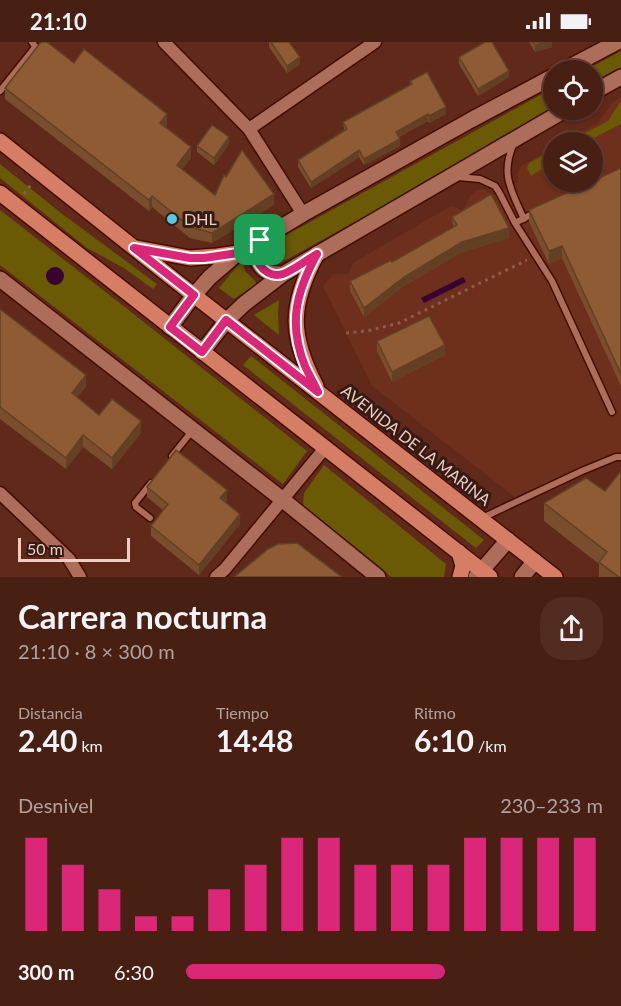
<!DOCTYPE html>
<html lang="es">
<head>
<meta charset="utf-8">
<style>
	:root { --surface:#481f13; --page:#522c21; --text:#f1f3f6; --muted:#b1a2a0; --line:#603d33; --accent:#db2777 }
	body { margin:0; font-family:Lato,sans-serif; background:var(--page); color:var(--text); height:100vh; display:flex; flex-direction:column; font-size:22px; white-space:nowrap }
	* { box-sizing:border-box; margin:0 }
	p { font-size:20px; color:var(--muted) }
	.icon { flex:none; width:33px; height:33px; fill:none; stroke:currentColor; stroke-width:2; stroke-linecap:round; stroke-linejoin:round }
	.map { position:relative; height:535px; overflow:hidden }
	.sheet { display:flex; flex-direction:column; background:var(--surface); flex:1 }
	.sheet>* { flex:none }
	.tools { position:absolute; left:543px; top:18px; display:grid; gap:12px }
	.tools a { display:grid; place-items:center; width:60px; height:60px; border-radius:50%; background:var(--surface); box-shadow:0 2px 4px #0004,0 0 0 2px var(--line); font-size:30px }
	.scale { position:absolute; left:18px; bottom:15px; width:112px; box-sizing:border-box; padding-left:6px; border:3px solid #f0ccc2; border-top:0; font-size:16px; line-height:21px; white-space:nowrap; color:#f0ccc2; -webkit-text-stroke:4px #341b14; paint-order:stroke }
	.pin { position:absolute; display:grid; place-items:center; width:51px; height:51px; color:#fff; margin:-26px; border-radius:12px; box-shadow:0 3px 9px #0006 }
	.round { display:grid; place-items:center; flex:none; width:63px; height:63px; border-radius:24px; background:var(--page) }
	.summary { display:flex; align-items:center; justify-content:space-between; height:102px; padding:0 18px }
	h1 { font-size:33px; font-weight:700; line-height:45px }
	.figures { display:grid; grid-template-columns:repeat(3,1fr); gap:9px; height:102px; padding:6px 18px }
	.figures div { display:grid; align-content:center }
	.figures b { font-size:30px; font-weight:700 }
	.figures small { font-size:16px; font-weight:400 }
	.figures p { font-size:16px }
	.chart { height:168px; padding:12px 18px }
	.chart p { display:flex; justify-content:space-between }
	.chart svg { width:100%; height:108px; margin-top:6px; stroke:var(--accent); stroke-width:6 }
	ul { padding:0 18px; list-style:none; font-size:20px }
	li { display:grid; grid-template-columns:96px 72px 1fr; align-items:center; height:45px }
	li i { height:15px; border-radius:8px; background:var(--accent) }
	.status { display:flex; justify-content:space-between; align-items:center; height:42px; padding:0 30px; background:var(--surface); direction:ltr }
	.status svg { height:16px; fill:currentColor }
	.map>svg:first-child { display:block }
	.built { fill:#6e2f1d }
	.green { fill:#6a5a06 }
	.water { fill:#390330 }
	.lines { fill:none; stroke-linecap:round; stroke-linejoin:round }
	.lane-casing { stroke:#430d00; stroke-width:9 }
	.street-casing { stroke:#430d00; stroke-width:15 }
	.secondary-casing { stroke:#430d00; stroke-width:18 }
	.primary-casing { stroke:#430d00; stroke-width:18 }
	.path { stroke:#8c5b4d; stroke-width:3; stroke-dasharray:3 4.5; stroke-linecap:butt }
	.lane { stroke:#ac6d5b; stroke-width:6 }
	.street { stroke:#ac6d5b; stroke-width:12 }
	.secondary { stroke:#ac6d5b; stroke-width:15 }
	.primary { stroke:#d67e65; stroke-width:15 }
	.wall { fill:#7a4e2d }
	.shaded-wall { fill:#634024 }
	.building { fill:#8e5b34; stroke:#634024; stroke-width:1.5 }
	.route-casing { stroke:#fff; stroke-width:12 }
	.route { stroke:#db2777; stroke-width:8 }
	.poi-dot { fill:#59c8e4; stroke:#341b14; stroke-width:2 }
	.labels { text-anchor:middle; stroke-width:6; stroke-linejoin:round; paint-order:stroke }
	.poi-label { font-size:16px; fill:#f0ccc2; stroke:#341b14; text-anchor:start }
	.street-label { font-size:16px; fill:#f0ccc2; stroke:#341b14 }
</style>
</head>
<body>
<div class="status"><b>21:10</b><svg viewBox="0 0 49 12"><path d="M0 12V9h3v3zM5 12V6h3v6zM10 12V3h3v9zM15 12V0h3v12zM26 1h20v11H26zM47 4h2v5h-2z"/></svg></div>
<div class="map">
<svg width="621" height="535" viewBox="0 0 621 535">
	<rect width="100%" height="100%" fill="#602919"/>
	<path class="built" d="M621,55V411L516,456L372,344L323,244L333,232H348L354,220L451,164L463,168L470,154L477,148L483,147L493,153L518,140V131L521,124L553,106L554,140H592V100H563L598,81L613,60Z"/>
	<path class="green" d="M621,9V33L593,49L592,28H586Z
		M553,46L554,68H558L273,225L265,223L261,207Z
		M621,59V82L586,100H567L608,79Z
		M553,108V120L531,134L527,126L529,121Z
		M0,122L61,171L157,242L153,247L124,226L87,206L0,136Z
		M0,168L121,262L307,409L283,442L0,223Z
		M240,221H243L245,229L256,240L255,243L234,257L219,246Z
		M279,258L278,270L279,293L254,273Z
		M251,314L484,498L476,506L243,323Z
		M324,423L446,522L444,535H391L303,464L304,451Z"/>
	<path class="water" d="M46 234a9 9 0 1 1 18 0a9 9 0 1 1-18 0Z
		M463,235L466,240L424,261L421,256Z"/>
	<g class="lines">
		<defs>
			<path id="lane" d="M0,49L33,8L35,4L32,0
				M514,101C500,132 511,148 524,177
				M458,135L480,137L495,144L499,150L515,181L552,239L612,370
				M515,181L536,170
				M172,414L192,389
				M150,476L136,465L135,461L151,441
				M482,476L582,429L616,415H621"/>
			<path id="street" d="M164,0L249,87L303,172
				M249,87L375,0
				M0,451L69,517L80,535
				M216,535L225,527L325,406"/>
			<path id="secondary" d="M564,28L617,0
				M592,51L621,35
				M260,198C251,218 261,233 283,232
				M0,237L283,458L378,535
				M170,285L194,253L210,235L238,211L303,172L471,78L554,34
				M202,310L227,278L244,262L283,232L565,68
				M476,535L508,498
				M522,535L535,519"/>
			<path id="primary" d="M0,99L177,240L555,535
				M0,151L490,535
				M137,206L190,216L217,214L238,211
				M316,344C289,293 290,262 317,212
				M459,510L463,524L460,535"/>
		</defs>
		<use href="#lane" class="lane-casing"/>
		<use href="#street" class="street-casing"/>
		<use href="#secondary" class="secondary-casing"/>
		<use href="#primary" class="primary-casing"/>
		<path class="path" d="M24,152L32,141
			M346,291L367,289L399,281L527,218"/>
		<use href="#lane" class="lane"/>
		<use href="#street" class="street"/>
		<use href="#secondary" class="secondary"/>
		<use href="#primary" class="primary"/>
	</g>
	<path class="wall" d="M269,0H289L300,22L287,31L269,5Z
		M529,0H552V5L535,10Z
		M459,15L509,35L478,54L459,22Z
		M74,21L167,83L166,85L191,116L182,127L215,153L274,163L212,201L190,196L152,165L149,169L5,57V46Z
		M410,39L446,72L429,81L428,79L399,95L400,104L364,123L359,115L311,146L298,125V118L344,88L343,80L410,43Z
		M229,102L214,123L197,110V104Z
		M621,126V344L562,216L549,222L529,180V168Z
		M452,175L509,196L462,210L404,244L364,275L350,249V239L392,220L453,185Z
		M0,267L86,344L77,356L99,373L141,391L112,427L83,405L66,427L0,377Z
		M377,299L445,313L392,340L377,309Z
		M147,445L227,458L225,460L240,482L199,533L151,494V484L163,468L147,455Z
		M605,449L621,535H599V522L544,479V461Z"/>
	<path class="shaded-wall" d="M547,0H552V5L535,10V3Z
		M300,15V22L287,31V24Z
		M509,29V35L478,54V47Z
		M446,65V72L429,81V74Z
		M167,72V83L160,92V81Z
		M428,72V79L396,96V90Z
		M229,95V102L214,123V116Z
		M400,97V104L364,123V117Z
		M191,105V116L177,133V123Z
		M359,108V115L311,146V140Z
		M274,152V163L212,201V191Z
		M152,154V165L149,169V158Z
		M509,186V196L462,210L404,244L364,275V266L404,235L462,200Z
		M562,204V216L549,222V209Z
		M445,303V313L392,340V330Z
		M86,333V344L72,363V351Z
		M141,379V391L112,427V416Z
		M83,393V405L66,427V416Z
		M227,448V458L220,466V456Z
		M240,472V482L199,533V523Z"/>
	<path class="building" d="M41,0H47L74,21L84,7L167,72L160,81L191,105L177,123L215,153L224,133L226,135L242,108L274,152L212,191L190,185L152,154L149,158L5,46Z
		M271,0H289L300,15L287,24Z
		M485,0H492L509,29L478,47L459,15Z
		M533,0H547L535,3Z
		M427,30L446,65L429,74L428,72L396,90L400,97L364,117L359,108L311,140L298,118L347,87L343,80L412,42L410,39Z
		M212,83L229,95L214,116L197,104Z
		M621,126V332L562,204L549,209L529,168Z
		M491,152L509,186L462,200L404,235L364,266L350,239L391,218L392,220L457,183L452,175Z
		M0,267L86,333L72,351L99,373L112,357L141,379L112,416L83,393L66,416L0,365Z
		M429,274L445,303L392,330L377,299Z
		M176,408L227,448L220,456L240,472L199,523L151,484L168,462L147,445Z
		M621,429V535H619L599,520L607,510L544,461L586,436L605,449Z
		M297,501L342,535H234L268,507L278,502Z"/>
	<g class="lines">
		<defs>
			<path id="route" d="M260,198C259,199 257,205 256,207C253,221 268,237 283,232C292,229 308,217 317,212C296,250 288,282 305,324C309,333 314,341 318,350L226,278L202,310L170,285L194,253L134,206L190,216H204L238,211Z"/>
		</defs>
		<use href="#route" class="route-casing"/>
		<use href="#route" class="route"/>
	</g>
	<circle class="poi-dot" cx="172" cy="177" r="6"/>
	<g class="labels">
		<g class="poi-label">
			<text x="184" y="183">DHL</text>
		</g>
		<g class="street-label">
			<text transform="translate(416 403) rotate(38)" y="6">AVENIDA DE LA MARINA</text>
		</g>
	</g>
</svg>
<div class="tools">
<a><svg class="icon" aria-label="locate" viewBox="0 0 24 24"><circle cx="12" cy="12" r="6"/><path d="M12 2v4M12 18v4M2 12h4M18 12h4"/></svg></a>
<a><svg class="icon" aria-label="layers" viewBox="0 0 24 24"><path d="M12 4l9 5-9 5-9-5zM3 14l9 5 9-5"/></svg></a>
</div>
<div class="scale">50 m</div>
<div class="pin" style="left:260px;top:198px;background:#1e9e55"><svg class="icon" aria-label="arrive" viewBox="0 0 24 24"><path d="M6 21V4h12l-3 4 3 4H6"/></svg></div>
</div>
<section class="sheet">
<div class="summary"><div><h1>Carrera nocturna</h1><p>21:10 · 8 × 300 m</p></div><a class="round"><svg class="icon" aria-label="share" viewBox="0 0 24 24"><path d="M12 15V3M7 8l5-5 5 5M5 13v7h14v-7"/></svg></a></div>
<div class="figures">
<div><p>Distancia</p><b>2.40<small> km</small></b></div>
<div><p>Tiempo</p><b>14:48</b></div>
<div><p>Ritmo</p><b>6:10<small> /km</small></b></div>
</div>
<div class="chart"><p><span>Desnivel</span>230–233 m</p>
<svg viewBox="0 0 160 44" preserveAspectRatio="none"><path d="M5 44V6M15 44V17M25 44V27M35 44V38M45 44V38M55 44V27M65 44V17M75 44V6M85 44V6M95 44V17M105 44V17M115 44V17M125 44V6M135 44V6M145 44V6M155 44V6"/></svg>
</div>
<ul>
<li><b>300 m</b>6:30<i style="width:62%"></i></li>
</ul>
</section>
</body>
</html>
